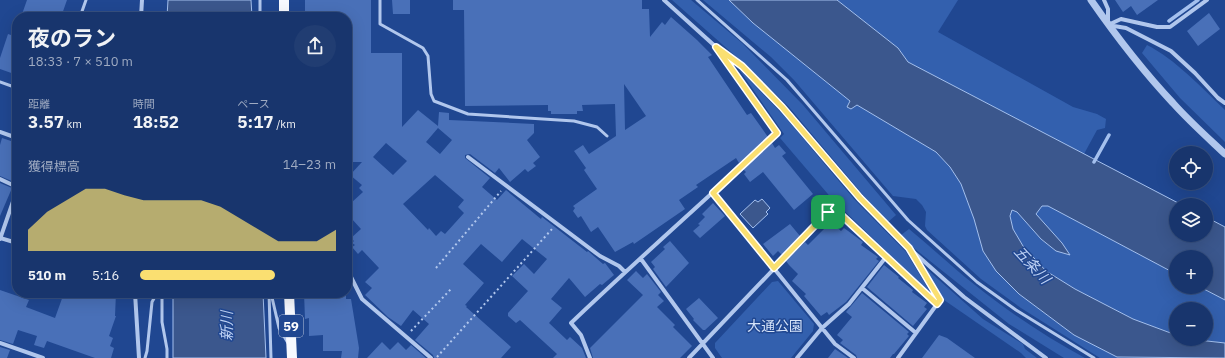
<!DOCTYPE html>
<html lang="ja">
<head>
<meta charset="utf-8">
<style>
	:root { --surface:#18356d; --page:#213d72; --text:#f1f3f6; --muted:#9fabc2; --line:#365080; --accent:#fadf71 }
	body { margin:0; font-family:"IBM Plex Sans","Noto Sans JP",sans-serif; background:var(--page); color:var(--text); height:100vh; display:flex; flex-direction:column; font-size:15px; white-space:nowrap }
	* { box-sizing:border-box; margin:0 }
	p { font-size:13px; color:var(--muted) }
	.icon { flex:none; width:22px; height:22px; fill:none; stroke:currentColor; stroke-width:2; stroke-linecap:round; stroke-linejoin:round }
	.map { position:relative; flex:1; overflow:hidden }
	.side { position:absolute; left:12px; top:12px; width:340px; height:286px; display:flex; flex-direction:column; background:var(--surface); border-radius:16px; box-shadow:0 4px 16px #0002,0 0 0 1px var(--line) }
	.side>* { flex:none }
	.buttons { position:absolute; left:1169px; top:146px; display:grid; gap:8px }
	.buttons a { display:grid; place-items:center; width:44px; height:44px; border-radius:50%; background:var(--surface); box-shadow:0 4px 16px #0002,0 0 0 1px var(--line); font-size:20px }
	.pin { position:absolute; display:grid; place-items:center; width:34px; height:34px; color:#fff; margin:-17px; border-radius:8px; box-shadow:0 2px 6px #0006 }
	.round { display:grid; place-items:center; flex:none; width:42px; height:42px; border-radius:21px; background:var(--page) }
	.summary { display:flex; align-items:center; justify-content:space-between; height:68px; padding:0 16px }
	h1 { font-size:22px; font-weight:700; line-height:30px }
	.metrics { display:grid; grid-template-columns:repeat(3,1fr); gap:6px; height:68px; padding:4px 16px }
	.metrics div { display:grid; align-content:center }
	.metrics b { font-size:17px; font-weight:700 }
	.metrics small { font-size:11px; font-weight:400 }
	.metrics p { font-size:11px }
	.chart { height:112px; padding:8px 16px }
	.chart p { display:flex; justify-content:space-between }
	.chart svg { width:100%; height:72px; margin-top:4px; fill:var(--accent); opacity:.7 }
	ul { padding:0 16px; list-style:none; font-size:13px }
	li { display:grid; grid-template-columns:64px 48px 1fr; align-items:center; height:30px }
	li i { height:10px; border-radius:5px; background:var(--accent) }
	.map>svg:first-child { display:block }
	.green { fill:#3360ae }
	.water { fill:#3b578d; stroke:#a4c0ee }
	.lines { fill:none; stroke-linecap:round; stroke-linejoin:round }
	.stream { stroke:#a4c0ee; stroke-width:3.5 }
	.building { fill:#4970b8; fill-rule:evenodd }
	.path { stroke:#b1c7ed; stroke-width:2; stroke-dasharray:2 3; stroke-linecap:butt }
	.service { stroke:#b1c7ed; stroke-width:3 }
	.minor { stroke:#b1c7ed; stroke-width:4 }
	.tertiary { stroke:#b1c7ed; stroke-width:7 }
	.primary { stroke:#f7f9ff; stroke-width:10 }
	.route-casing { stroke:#fff; stroke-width:8 }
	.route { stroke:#fadf71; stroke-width:5 }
	.labels { text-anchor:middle; stroke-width:3; stroke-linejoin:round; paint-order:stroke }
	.shield { fill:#204791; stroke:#bcc8de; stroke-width:1 }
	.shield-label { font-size:13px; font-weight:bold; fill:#fff }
	.park-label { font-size:14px; fill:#d6e3f9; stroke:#204791 }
	.water-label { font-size:15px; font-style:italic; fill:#bdd1f4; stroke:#204791 }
</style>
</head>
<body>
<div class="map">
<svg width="1225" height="358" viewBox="0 0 1225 358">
	<rect width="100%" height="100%" fill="#204791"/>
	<path class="green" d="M672,0H691L742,43L803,105L896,215L888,222L864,196L789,107L749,68Z
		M703,0H729L753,23L850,101L847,107L857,105L936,152L950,167L961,184L974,219L983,251L1019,294L1074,335L1117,357L1124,358H1100L1021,308L981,279L927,230L925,226L926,212L922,205L916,199L893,196L794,80L771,57Z
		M837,0H958L938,32L1073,107L1097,114L1106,119L1105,128L1097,130L1084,154L908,62L898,48Z
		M1147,45C1175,59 1202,88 1225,110V142L1180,98L1142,53Z
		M738,68L786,118L854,199L906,252L932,295L833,200L780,138L784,134Z
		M1042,206H1048L1176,274V287H1200L1225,300V343L1189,339H1206V309H1176V335L1133,319L1075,289L1046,271L1023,246L1013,229L1010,216L1012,210L1017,212L1041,239L1056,251L1048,228L1036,214Z
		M909,229C931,247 952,267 975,285C1009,312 1046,337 1085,358H1064L1009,324L915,249L901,235Z
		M921,264L983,319L1023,344L1025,349L1037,358H1026L1021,353L944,300Z
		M778,281L814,324L813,331L791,358H722L715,348V343L772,282Z"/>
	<path class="water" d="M168,0H251L252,17H167Z
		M729,0H837L898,48L908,62L1182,205H1176V235H1206V217L1225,227V300L1200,287H1206V257H1176V274L1048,206H1042L1036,214L1062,243L1070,255L1056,251L1041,239L1017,212L1012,210L1010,216L1013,229L1023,246L1046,271L1075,289L1133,319L1176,335V339H1189L1225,343V358L1117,357L1074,335L1019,294L996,271L983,251L974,219L961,184L950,167L936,152L857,105L851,109L847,107L850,101L753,23Z
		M762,199L770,208L766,212L768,214L753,228L740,214L755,200L758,202Z
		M173,293H263L266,358H173Z"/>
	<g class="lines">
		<path class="stream" d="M1169,21L1198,0
			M1094,162L1109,135"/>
	</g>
	<path class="building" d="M27,0H67L61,17H21Z
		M305,0H371V53H402V127L418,110L438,126L439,112L449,113V120L534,124V133L527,140L540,157L533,163L536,166L528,172L525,169L510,182L499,168L495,173L470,154L465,155V158L490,178L482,187L497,200L506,190L541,219L542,217L587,252L588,251L603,264L605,263L614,275L602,285L600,284L585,297L569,278L551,299L562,308L549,323L567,340L570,337L582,348L586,358H553L557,354L520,320L516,323L508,316V313L528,291L512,276L524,264L534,274L547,259L522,239L502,262L481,244L463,264L484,283L465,305L467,306L466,307L511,347L501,358H434L433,355L415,340L429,324L413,310L401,326L388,317L365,295L372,288L365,282L379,268L362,250L358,254L352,247L355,245L352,243L354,241L351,238L361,229L351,218V203L363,192L359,188L362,185L350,175L362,162H347V17H305ZM438,128L452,140L440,154L426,142ZM386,143L407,161L393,175L373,157ZM435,175L464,200L458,207L464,213L445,234L441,231L436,236L429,228L428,230L403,204Z
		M392,0H410V14H393Z
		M453,0H642V9H649L650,37L662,22L665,25L671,17L697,40L712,55L708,57L747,115L751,113L768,137L739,163L736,158L696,185L698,187L679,200L685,209L634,244L633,242L615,252L598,227L591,232L581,216L578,218L573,211L575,208L573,206L597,189L584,170L586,168L574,151L583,145L589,154L616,136L615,104L582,105L583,111H577V114H551V111H548V105L465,106L464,10H453ZM624,84L646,116L625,130Z
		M1115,0H1158L1137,15L1131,6L1123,12Z
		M1209,13L1220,29L1198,46L1187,31Z
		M8,34L17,37V75L0,69V58Z
		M2,138L17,143V173L14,182L0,176V145Z
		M772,143L775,148L779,145L786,153L782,156L813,194L794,210L763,172L750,182L744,174L746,172L743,169Z
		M0,183L12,188L0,216Z
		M713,203L725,216L700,238L693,231L700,225L698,224L705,217L702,214Z
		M831,222L841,231L844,228L863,242L861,245L878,257L876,259L879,261L846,302L829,315L827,312L821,316L804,296L806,294L792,281L798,274L789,265L786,261L805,242L808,245Z
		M790,224L800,236L782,255L778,251L773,256L763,244Z
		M670,241L689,263L666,287L653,269L655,267L651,262L665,249L663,247Z
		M884,265L899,277L898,278L913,290L912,292L927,303L924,307L927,309L913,326L867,287Z
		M636,271L643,278L647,274L661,292L658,295L664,301L657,307L675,325L673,327L692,346L680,358H593L590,348L643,295L627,280Z
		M0,290L29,300L26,307L55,318L64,293H116L115,316H116L109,336L113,338L110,346L114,348L111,358H95L47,341L44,348L34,345L37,336L18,330L13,344L0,340Z
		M304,293H346V299H351L359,348L358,358H341L342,351H323V335L309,336V318L305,319Z
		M862,293L909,332L907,334L909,336L894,354H893L890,358H857L856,355L840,343L843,340L837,335L852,317L846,312Z
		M699,298L718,318L705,330H703L693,320L694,319L686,309Z
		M939,335L947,338L975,358H922Z
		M382,342L390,350L398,342L406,350L411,345L426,358H367Z
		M0,347L10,350L7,358H0Z
		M835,349L848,358H828Z"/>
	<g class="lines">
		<path class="path" d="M436,268L501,191
			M411,331L451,289
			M437,357L552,229"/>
		<path class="service" d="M260,0V17
			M380,0V24L423,48L428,56L431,94L434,101L468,114L574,121L597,127L607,136
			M697,0L787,80L908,220L977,282L1016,310L1094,358
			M80,17L86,0
			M0,82L17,88
			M162,293V322L167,349V358
			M269,293L271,358
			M271,293L279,328L288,343
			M145,358L147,351L152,302L157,293"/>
		<path class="minor" d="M664,0L716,47L742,66L782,107L860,198L909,248L964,297L1046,358
			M1104,0L1108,9V22
			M141,17L142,0
			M1108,25L1126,28L1171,51L1195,73L1218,98L1225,103
			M1108,25L1121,19L1157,27H1170L1207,0
			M0,132L17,138
			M468,157L600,256L619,266L625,272
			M0,179L17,187
			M713,193L835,344L854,358
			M0,238L17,243
			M0,239L17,190
			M347,258L349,273L362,299L431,358
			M641,259L713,358
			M862,288L916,333
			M135,293L139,358
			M0,343L43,358
			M590,358L581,335L571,323C638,259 709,197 777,133L718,51
			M689,358L828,212H838L937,304
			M797,358L822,328L849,304L886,257
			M898,358L940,300L911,252"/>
		<path class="tertiary" d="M1091,0C1116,36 1143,71 1173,103C1189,121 1207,137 1225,154"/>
		<path class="primary" d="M284,0V17
			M289,293L292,358"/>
	</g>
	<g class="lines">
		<defs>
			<path id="route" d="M716,47L742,66L782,107L860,198L909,248L940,300L937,304L838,212H828L774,268L713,193L777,133Z"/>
		</defs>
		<use href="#route" class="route-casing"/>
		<use href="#route" class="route"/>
	</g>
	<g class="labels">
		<rect class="shield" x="279" y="315" width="24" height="22" rx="3"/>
		<g class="shield-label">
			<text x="291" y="331">59</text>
		</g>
		<g class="park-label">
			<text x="775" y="331">大通公園</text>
		</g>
		<g class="water-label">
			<text transform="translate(1032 265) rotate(47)" y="5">五条川</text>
			<text transform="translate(227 326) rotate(-90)" y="5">新川</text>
		</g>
	</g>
</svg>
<div class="buttons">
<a><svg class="icon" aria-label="locate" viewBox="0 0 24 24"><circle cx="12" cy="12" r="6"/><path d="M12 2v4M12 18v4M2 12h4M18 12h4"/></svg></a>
<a><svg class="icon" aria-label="layers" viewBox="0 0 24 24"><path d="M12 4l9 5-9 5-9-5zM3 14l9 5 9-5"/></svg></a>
<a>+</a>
<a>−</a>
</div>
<div class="pin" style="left:828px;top:212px;background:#1e9e55"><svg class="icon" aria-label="arrive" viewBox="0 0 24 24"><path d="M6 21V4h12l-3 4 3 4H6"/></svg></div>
<section class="side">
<div class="summary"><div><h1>夜のラン</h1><p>18:33 · 7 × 510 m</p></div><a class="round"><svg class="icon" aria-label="share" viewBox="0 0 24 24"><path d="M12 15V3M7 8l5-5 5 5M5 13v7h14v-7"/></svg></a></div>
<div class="metrics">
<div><p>距離</p><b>3.57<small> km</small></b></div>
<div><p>時間</p><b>18:52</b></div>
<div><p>ペース</p><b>5:17<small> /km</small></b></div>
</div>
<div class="chart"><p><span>獲得標高</span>14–23 m</p>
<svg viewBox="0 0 160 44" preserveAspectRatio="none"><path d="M0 44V31L10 20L20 13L30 6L40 6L50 10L60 13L70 13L80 13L90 13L100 17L110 24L120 31L130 38L140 38L150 38L160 31V44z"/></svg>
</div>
<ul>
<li><b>510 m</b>5:16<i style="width:69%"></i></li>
</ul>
</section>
</div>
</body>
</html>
